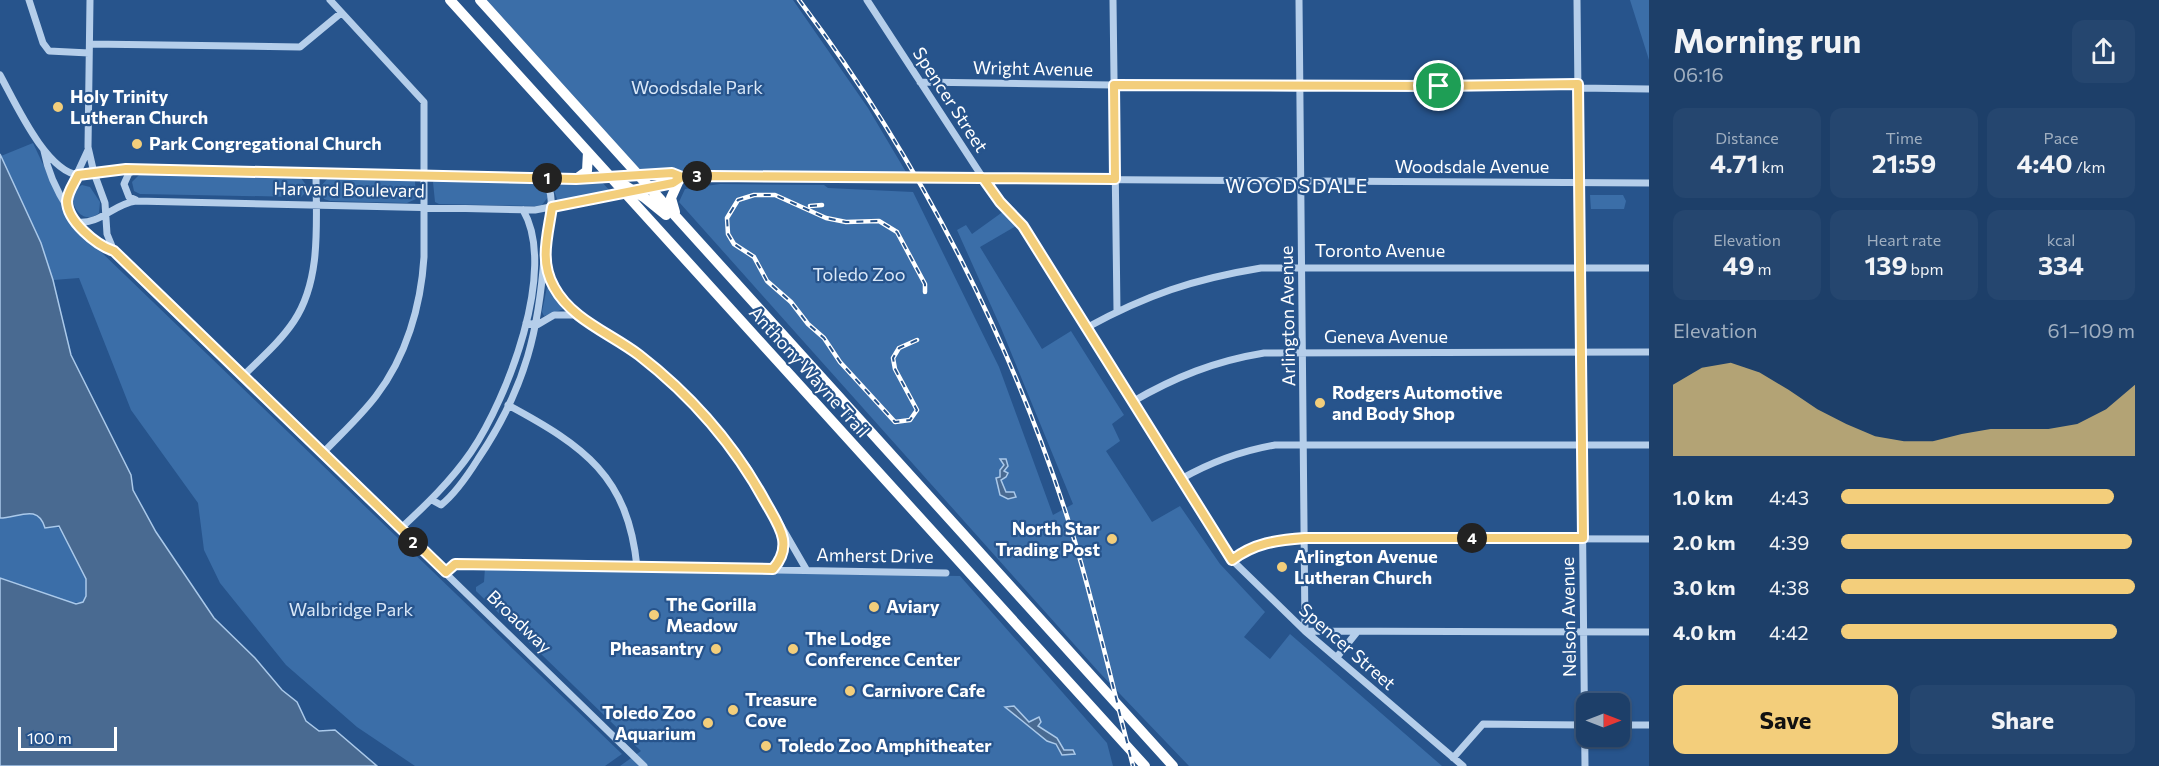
<!DOCTYPE html>
<html lang="en">
<head>
<meta charset="utf-8">
<style>
	:root { --surface:#1d3f69; --page:#25466f; --text:#f1f3f6; --muted:#a0afc0; --line:#3b587d; --accent:#f3ce7b }
	body { margin:0; font-family:Commissioner,sans-serif; background:var(--page); color:var(--text); height:100vh; display:flex; flex-direction:column; font-size:22px; white-space:nowrap }
	* { box-sizing:border-box; margin:0 }
	p { font-size:20px; color:var(--muted) }
	.icon { flex:none; width:33px; height:33px; fill:none; stroke:currentColor; stroke-width:2; stroke-linecap:round; stroke-linejoin:round }
	.map { position:relative; flex:1; overflow:hidden }
	.sheet { display:flex; flex-direction:column; background:var(--surface); width:510px }
	.sheet>* { flex:none }
	.needle { width:39px; rotate:90deg }
	.tools { position:absolute; left:1576px; top:693px; display:grid; gap:12px }
	.tools a { display:grid; place-items:center; width:54px; height:54px; border-radius:12px; background:var(--surface); box-shadow:0 2px 4px #0004,0 0 0 2px var(--line); font-size:30px }
	.scale { position:absolute; left:18px; bottom:15px; width:99px; box-sizing:border-box; padding-left:6px; border:3px solid #fff; border-top:0; font-size:16px; line-height:21px; white-space:nowrap; color:#fff; -webkit-text-stroke:4px #27548c; paint-order:stroke }
	.pin { position:absolute; display:grid; place-items:center; width:51px; height:51px; color:#fff; margin:-26px; border:3px solid #fff; border-radius:50%; box-shadow:0 2px 6px #0007 }
	.km { position:absolute; width:30px; height:30px; margin:-15px; border-radius:50%; background:#222; color:#fff; font-size:16px; line-height:30px; text-align:center }
	.round { display:grid; place-items:center; flex:none; width:63px; height:63px; border-radius:12px; background:var(--page) }
	.summary { display:flex; align-items:center; justify-content:space-between; height:102px; padding:0 24px }
	h1 { font-size:33px; font-weight:700; line-height:45px }
	.figures { display:grid; grid-template-columns:repeat(3,1fr); gap:9px; height:102px; padding:6px 24px }
	.figures div { display:grid; align-content:center; border-radius:12px; background:var(--page); text-align:center }
	.figures b { font-size:26px; font-weight:700 }
	.figures small { font-size:16px; font-weight:400 }
	.figures p { font-size:16px }
	.chart { height:168px; padding:12px 24px }
	.chart p { display:flex; justify-content:space-between }
	.chart svg { width:100%; height:108px; margin-top:6px; fill:var(--accent); opacity:.7 }
	.cta { display:flex; gap:12px; margin-top:auto; padding:12px 24px }
	.cta a { flex:1; height:69px; border-radius:12px; background:var(--accent); color:#111; font-size:24px; font-weight:700; line-height:69px; text-align:center }
	.cta a+a { background:var(--page); color:var(--text) }
	ul { padding:0 24px; list-style:none; font-size:20px }
	li { display:grid; grid-template-columns:96px 72px 1fr; align-items:center; height:45px }
	li i { height:15px; border-radius:8px; background:var(--accent) }
	main { display:flex; flex:1; min-height:0 }
	.map>svg:first-child { display:block }
	.green { fill:#3b6ea8 }
	.water { fill:#496a91; stroke:#aac9ea; stroke-width:1.5 }
	.lines { fill:none; stroke-linecap:round; stroke-linejoin:round }
	.minor { stroke:#b5ceea; stroke-width:7 }
	.highway { stroke:#fff; stroke-width:10 }
	.rail-casing { stroke:#fff; stroke-width:4.5 }
	.rail { stroke:#27548c; stroke-width:2; stroke-dasharray:7; stroke-linecap:butt }
	.route-casing { stroke:#fff; stroke-width:12 }
	.route { stroke:#f3ce7b; stroke-width:8 }
	.poi-dot { fill:#f3ce7b; stroke:#27548c; stroke-width:2 }
	.labels { text-anchor:middle; stroke-width:4.5; stroke-linejoin:round; paint-order:stroke }
	.street-label { font-size:18px; fill:#fff; stroke:#27548c }
	.park-label { font-size:18px; fill:#dae8f8; stroke:#27548c }
	.poi-label { font-size:18px; font-weight:bold; fill:#fff; stroke:#27548c; text-anchor:start }
	.neighbourhood-label { font-size:20px; letter-spacing:1.5px; fill:#fff; stroke:#27548c }
</style>
</head>
<body>
<main>
<div class="map">
<svg width="1649" height="766" viewBox="0 0 1649 766">
	<rect width="100%" height="100%" fill="#27548c"/>
	<path class="green" d="M480,0H793L868,108L909,177L638,174Z
		M1630,0H1649V60Z
		M33,143L70,222L622,754L605,766H415L357,727L286,665L220,583L204,550L198,503L131,410L79,278L53,280L41,243L1,156Z
		M140,174L301,178L309,189L301,197L140,194L134,191L132,182Z
		M330,176L409,177L415,181L416,199L407,203L330,201L324,199L320,187Z
		M437,179L539,180L545,185L548,197L542,205L536,206L439,204L435,202L433,182Z
		M602,182L610,191L558,202L552,184Z
		M720,184L824,185L828,188L913,192L999,367L1053,515L1073,504L1001,328L957,230L966,225L972,234L1004,211L1016,226L980,247L1042,349L1071,331L1124,415L1112,424L1120,441L1106,451L1152,522L1180,506L1220,564L1265,612L1244,637L1270,659L1290,634L1442,766H1189L1098,671L679,202L685,189Z
		M82,185L90,187L100,202L99,213C83,226 69,206 73,190Z
		M1590,195H1623L1626,201L1624,209H1591Z
		M547,287L564,309L544,316L542,312Z
		M20,513L38,515L63,531L86,579V596L83,602L70,603L0,578V518Z
		M485,568L960,576L1107,743L1113,766H620L641,751L476,591V587L484,582Z"/>
	<path class="water" d="M0,154L41,243L53,280L71,355L131,475L133,490L156,532L214,618L255,658L282,690L297,702L306,721L319,731L335,730L377,766H0V578L76,604L83,602L86,596V579L59,526L45,528C38,503 18,518 0,518Z
		M1000,459H1006L1008,466L1004,471L1008,473L1006,477L1001,480L1006,492H1014L1016,497L1008,499L1000,495L996,478L1000,477V470L1004,465Z
		M1014,706L1029,722L1039,717L1041,722L1038,726L1057,738L1064,750H1073L1075,754L1062,755L1056,744L1047,741L1005,707Z"/>
	<g class="lines">
		<path class="minor" d="M29,0L43,43L49,51L89,53
			M90,0L88,147L94,173L105,203L107,234L114,251L644,766
			M867,0L983,178L1000,202L1023,226L1232,560L1305,631L1463,766
			M1113,0L1117,311
			M1299,0L1305,631
			M1577,0L1585,766
			M90,44L300,47L341,13
			M0,75C15,102 46,172 79,175C94,176 111,170 126,169L586,179L672,173L682,177L1649,183
			M920,82L1300,88L1578,84
			M1578,88L1649,89
			M44,151C50,185 80,239 114,251
			M135,170L129,173L124,184L129,197L136,200
			M650,188L673,183L679,179
			M68,206L70,189L88,150
			M77,222C100,225 113,204 136,201L535,210L627,192
			M545,257L554,288L572,310L638,355L706,415L747,467L806,569
			M526,323L537,325L554,315H576
			M1086,328C1146,295 1194,279 1261,268H1649
			M243,376C261,358 280,342 294,321C322,279 316,221 316,172
			M1132,402C1175,377 1215,361 1264,353L1649,352
			M508,405C584,446 628,476 637,567
			M322,454C340,435 360,417 376,396C406,357 421,306 424,257V102L330,0
			M1181,479C1211,462 1240,451 1275,445H1649
			M432,500L441,505C456,493 468,475 478,459C526,388 540,328 545,244C546,220 559,201 544,178
			M400,529C426,505 451,481 471,452C507,399 558,269 523,210
			M1232,560C1254,543 1277,540 1304,538L1649,539
			M773,569L784,550V536
			M446,572L455,564L946,573
			M1307,631L1649,632
			M1337,657L1357,632
			M1620,725H1649
			M1453,758L1483,724L1587,725"/>
		<path class="highway" d="M450,0L1145,766
			M480,0L1173,766
			M576,179L587,171L588,152
			M621,183L645,198L666,215
			M675,212L671,198L680,178"/>
		<defs>
			<path id="rail" d="M799,0C921,162 1016,348 1075,542C1097,616 1114,692 1133,766
				M810,206L822,205
				M917,340L899,348L893,358L895,369L917,410L910,420L895,422L840,362L824,338L808,324L791,302L767,281L754,257L734,244L728,234L727,218L738,200L754,195H775L826,218L846,222L879,221L897,232L925,284V292"/>
		</defs>
		<use href="#rail" class="rail-casing"/>
		<use href="#rail" class="rail"/>
	</g>
	<g class="lines">
		<defs>
			<path id="route" d="M1439,86L1114,85L1115,179L711,176L682,177L672,173L576,179L126,169L78,175C74,184 68,191 67,201C67,221 96,245 114,251L446,572L455,564L773,569C794,545 779,526 766,503C734,444 692,396 639,355C610,333 572,320 554,287C539,261 548,235 552,207L673,183L682,177L711,176L983,178L1000,202L1023,226L1232,560C1254,543 1277,540 1305,538H1583L1578,84L1439,86"/>
		</defs>
		<use href="#route" class="route-casing"/>
		<use href="#route" class="route"/>
	</g>
	<g class="poi-dot">
		<circle cx="58" cy="107" r="6"/>
		<circle cx="137" cy="144" r="6"/>
		<circle cx="1320" cy="403" r="6"/>
		<circle cx="1112" cy="539" r="6"/>
		<circle cx="1282" cy="567" r="6"/>
		<circle cx="874" cy="607" r="6"/>
		<circle cx="654" cy="615" r="6"/>
		<circle cx="716" cy="649" r="6"/>
		<circle cx="793" cy="649" r="6"/>
		<circle cx="850" cy="691" r="6"/>
		<circle cx="733" cy="710" r="6"/>
		<circle cx="708" cy="723" r="6"/>
		<circle cx="766" cy="746" r="6"/>
	</g>
	<g class="labels">
		<g class="street-label">
			<text transform="translate(1033 69) rotate(1)" y="6">Wright Avenue</text>
			<text transform="translate(950 100) rotate(57)" y="6">Spencer Street</text>
			<text x="1472" y="173">Woodsdale Avenue</text>
			<text transform="translate(349 190) rotate(1)" y="6">Harvard Boulevard</text>
			<text x="1380" y="257">Toronto Avenue</text>
			<text transform="translate(1288 316) rotate(-91)" y="6">Arlington Avenue</text>
			<text x="1386" y="343">Geneva Avenue</text>
			<text transform="translate(809 372) rotate(48)" y="6">Anthony Wayne Trail</text>
			<text transform="translate(875 556) rotate(1)" y="6">Amherst Drive</text>
			<text transform="translate(1569 617) rotate(-91)" y="6">Nelson Avenue</text>
			<text transform="translate(519 622) rotate(44)" y="6">Broadway</text>
			<text transform="translate(1347 647) rotate(41)" y="6">Spencer Street</text>
		</g>
		<g class="park-label">
			<text x="697" y="94">Woodsdale Park</text>
			<text x="859" y="281">Toledo Zoo</text>
			<text x="351" y="616">Walbridge Park</text>
		</g>
		<g class="poi-label">
			<text x="70" y="103">Holy Trinity<tspan x="70" dy="21">Lutheran Church</tspan></text>
			<text x="149" y="150">Park Congregational Church</text>
			<text x="1332" y="399">Rodgers Automotive<tspan x="1332" dy="21">and Body Shop</tspan></text>
			<text x="1100" y="535" text-anchor="end">North Star<tspan x="1100" dy="21">Trading Post</tspan></text>
			<text x="1294" y="563">Arlington Avenue<tspan x="1294" dy="21">Lutheran Church</tspan></text>
			<text x="666" y="611">The Gorilla<tspan x="666" dy="21">Meadow</tspan></text>
			<text x="886" y="613">Aviary</text>
			<text x="805" y="645">The Lodge<tspan x="805" dy="21">Conference Center</tspan></text>
			<text x="704" y="655" text-anchor="end">Pheasantry</text>
			<text x="862" y="697">Carnivore Cafe</text>
			<text x="745" y="706">Treasure<tspan x="745" dy="21">Cove</tspan></text>
			<text x="696" y="719" text-anchor="end">Toledo Zoo<tspan x="696" dy="21">Aquarium</tspan></text>
			<text x="778" y="752">Toledo Zoo Amphitheater</text>
		</g>
		<g class="neighbourhood-label">
			<text x="1297" y="193">WOODSDALE</text>
		</g>
	</g>
</svg>
<div class="tools">
<a><svg class="needle" viewBox="-14 -14 28 28"><path d="M0-13l5 13h-10z" fill="#e53935"/><path d="M0 13l5-13h-10z" fill="#a0afc0"/></svg></a>
</div>
<div class="scale">100 m</div>
<div class="pin" style="left:1439px;top:86px;background:#1e9e55"><svg class="icon" aria-label="arrive" viewBox="0 0 24 24"><path d="M6 21V4h12l-3 4 3 4H6"/></svg></div>
<b class="km" style="left:547px;top:178px">1</b>
<b class="km" style="left:413px;top:542px">2</b>
<b class="km" style="left:697px;top:176px">3</b>
<b class="km" style="left:1472px;top:538px">4</b>
</div>
<section class="sheet">
<div class="summary"><div><h1>Morning run</h1><p>06:16</p></div><a class="round"><svg class="icon" aria-label="share" viewBox="0 0 24 24"><path d="M12 15V3M7 8l5-5 5 5M5 13v7h14v-7"/></svg></a></div>
<div class="figures">
<div><p>Distance</p><b>4.71<small> km</small></b></div>
<div><p>Time</p><b>21:59</b></div>
<div><p>Pace</p><b>4:40<small> /km</small></b></div>
</div>
<div class="figures">
<div><p>Elevation</p><b>49<small> m</small></b></div>
<div><p>Heart rate</p><b>139<small> bpm</small></b></div>
<div><p>kcal</p><b>334</b></div>
</div>
<div class="chart"><p><span>Elevation</span>61–109 m</p>
<svg viewBox="0 0 160 44" preserveAspectRatio="none"><path d="M0 44V15L10 8L20 6L30 10L40 17L50 25L60 31L70 36L80 38L90 38L100 35L110 33L120 33L130 33L140 31L150 25L160 15V44z"/></svg>
</div>
<ul>
<li><b>1.0 km</b>4:43<i style="width:93%"></i></li>
<li><b>2.0 km</b>4:39<i style="width:99%"></i></li>
<li><b>3.0 km</b>4:38<i style="width:100%"></i></li>
<li><b>4.0 km</b>4:42<i style="width:94%"></i></li>
</ul>
<div class="cta"><a>Save</a><a>Share</a></div>
</section>
</main>
</body>
</html>
